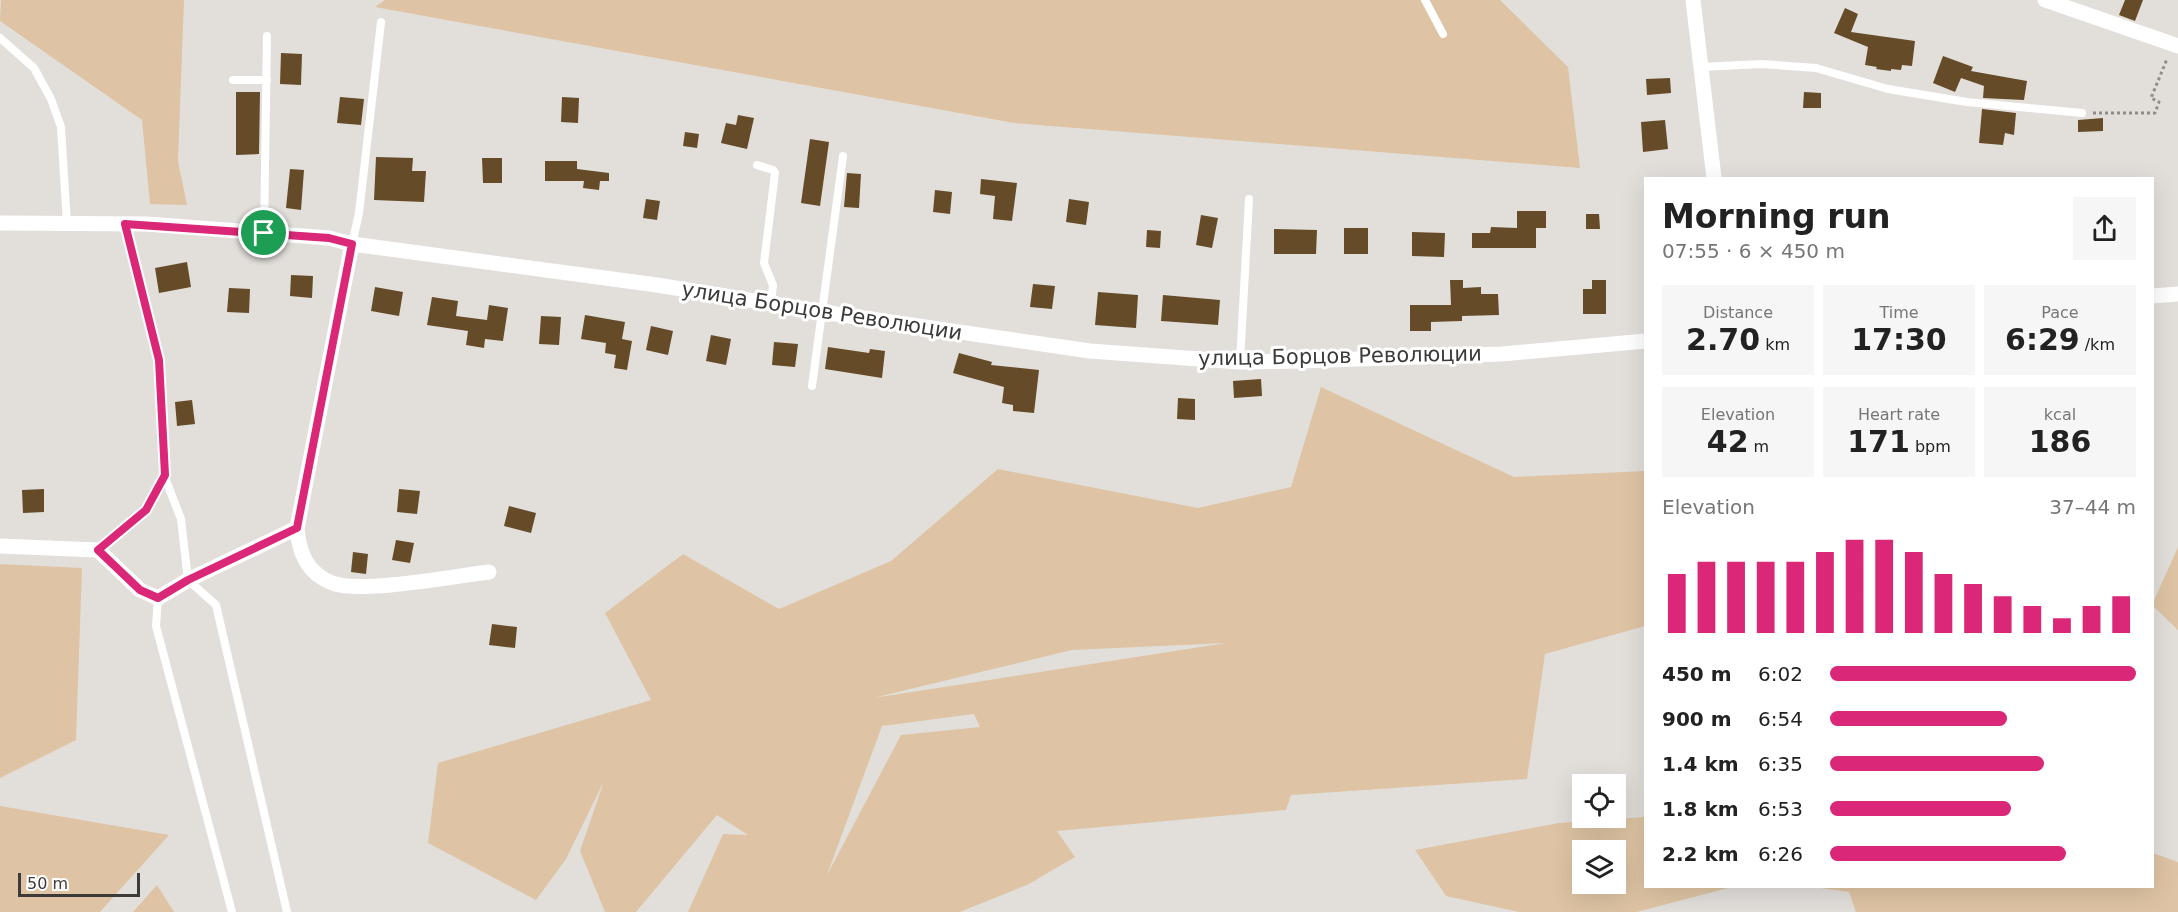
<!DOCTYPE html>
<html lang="en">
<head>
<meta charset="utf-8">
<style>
	:root { --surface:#fff; --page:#f6f6f6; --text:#222; --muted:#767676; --accent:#db2777 }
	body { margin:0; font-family:"DejaVu Sans",sans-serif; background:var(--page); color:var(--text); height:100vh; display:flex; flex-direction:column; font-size:22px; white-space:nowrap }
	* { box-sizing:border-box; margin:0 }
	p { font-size:20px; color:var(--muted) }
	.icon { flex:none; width:33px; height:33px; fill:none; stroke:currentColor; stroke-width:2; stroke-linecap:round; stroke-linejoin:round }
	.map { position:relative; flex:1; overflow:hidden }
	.side { position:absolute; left:1644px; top:177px; width:510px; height:711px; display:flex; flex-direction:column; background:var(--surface); border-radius:0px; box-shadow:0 6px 24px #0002 }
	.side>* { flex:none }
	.tools { position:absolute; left:1572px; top:774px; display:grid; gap:12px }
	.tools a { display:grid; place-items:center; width:54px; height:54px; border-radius:0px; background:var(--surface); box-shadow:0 6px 24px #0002; font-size:30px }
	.scale { position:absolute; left:18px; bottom:15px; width:122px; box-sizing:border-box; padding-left:6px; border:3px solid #3c3b39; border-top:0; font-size:16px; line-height:21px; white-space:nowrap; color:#3c3b39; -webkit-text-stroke:4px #fff; paint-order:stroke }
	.pin { position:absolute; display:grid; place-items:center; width:51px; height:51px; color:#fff; margin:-26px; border:3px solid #fff; border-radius:50%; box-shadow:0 2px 6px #0007 }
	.round { display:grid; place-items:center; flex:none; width:63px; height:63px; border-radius:0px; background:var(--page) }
	.head { display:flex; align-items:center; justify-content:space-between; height:102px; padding:0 18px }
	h1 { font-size:33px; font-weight:700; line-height:45px }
	.figures { display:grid; grid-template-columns:repeat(3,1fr); gap:9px; height:102px; padding:6px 18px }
	.figures div { display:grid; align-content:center; border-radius:0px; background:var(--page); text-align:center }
	.figures b { font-size:30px; font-weight:700 }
	.figures small { font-size:16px; font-weight:400 }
	.figures p { font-size:16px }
	.chart { height:168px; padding:12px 18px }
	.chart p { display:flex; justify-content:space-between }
	.chart svg { width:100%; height:108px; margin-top:6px; stroke:var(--accent); stroke-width:6 }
	ul { padding:0 18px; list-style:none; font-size:20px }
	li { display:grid; grid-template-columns:96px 72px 1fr; align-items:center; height:45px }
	li i { height:15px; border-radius:8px; background:var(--accent) }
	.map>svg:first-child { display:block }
	.green { fill:#dec4a4; fill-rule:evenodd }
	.building { fill:#654b27 }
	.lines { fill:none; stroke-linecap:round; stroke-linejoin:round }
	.path { stroke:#8f8d8a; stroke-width:3; stroke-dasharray:3 3; stroke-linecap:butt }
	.lane { stroke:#fff; stroke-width:8 }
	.street { stroke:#fff; stroke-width:15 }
	.route-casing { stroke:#fff; stroke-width:12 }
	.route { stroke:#db2777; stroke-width:8 }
	.labels { text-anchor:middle; stroke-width:6; stroke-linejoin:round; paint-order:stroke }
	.street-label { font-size:21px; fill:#3c3b39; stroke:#fff }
</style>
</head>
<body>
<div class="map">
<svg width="2178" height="912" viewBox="0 0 2178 912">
	<rect width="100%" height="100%" fill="#e2dfdb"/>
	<path class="green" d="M1,0H184L178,161L187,205L150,204L142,120L0,21Z
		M385,0H1500L1568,67L1580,168L1014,123L375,7Z
		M1321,387L1514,477L1645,471V626L1545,654L1527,779L1291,795L1286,810L1057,831L1075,857L1029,884L960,912H688L723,834L748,835L717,815L636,912H605L580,851L604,781L566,859L536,900L428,843L438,763L651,700L605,613L683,554L779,609L891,561L998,469L1198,508L1291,487ZM1226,643L873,698L1072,650ZM974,714L980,727L901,735L827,875L882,726Z
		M2178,547V630L2152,605Z
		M0,564L82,568L76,740L0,778Z
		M0,806L169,835L100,912H0Z
		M1645,817L1646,886L1732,887L1637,912H1519L1446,896L1415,850L1559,823ZM1582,850H1616V884H1582Z
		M2153,853L2178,862V912H1856L1849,892L1814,887L2152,886Z
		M157,885L174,912H133Z"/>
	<path class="building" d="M2125,0H2143L2135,21L2119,15Z
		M1845,8L1858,14L1851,32L1915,41L1912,66L1902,65L1901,70L1891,69V71L1876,69L1877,67L1865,65L1868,47L1834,33Z
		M281,53L302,54L301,85L280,84Z
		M1943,56L1973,67L1971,71L2027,81L2024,100L1983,98L1984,86L1961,78L1955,92L1933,83Z
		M1670,78L1671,93L1647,95L1646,79Z
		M236,92H260L259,154L236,155Z
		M1804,92L1821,93V108H1803Z
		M340,97L364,99L361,125L337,123Z
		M562,97L579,98L578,123L561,122Z
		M1982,109L2016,113L2014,135L2005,133L2003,145L1979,143Z
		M738,115L754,118L747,149L721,143L726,123L736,125Z
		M2103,118V131L2078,132V120Z
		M1665,120L1668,149L1643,152L1641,122Z
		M685,132L699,134L697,148L683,146Z
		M810,139L829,142L820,206L801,203Z
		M376,157L413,158L412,171H426L424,202L374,200Z
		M482,158H502V183H483Z
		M545,161H577V169L609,173V181H600L599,190L583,188L584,181H545Z
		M290,169L304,170L301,210L286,208Z
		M847,173L861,174L859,208L844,207Z
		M981,179L1017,183L1012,221L993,219L995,196L980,194Z
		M935,190L952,192L950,214L933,212Z
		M646,199L660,201L657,220L643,218Z
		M1069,199L1089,202L1086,225L1066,222Z
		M1517,211H1546V228H1536V248H1472V233H1490L1491,227L1517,228Z
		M1586,214H1599L1600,229H1586Z
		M1201,215L1218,218L1212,248L1196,245Z
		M1344,228H1368V254H1344Z
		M1274,229L1317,230L1316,254H1274Z
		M1147,230L1161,231L1160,248L1146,247Z
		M1412,232L1445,233L1444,257L1412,256Z
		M187,262L191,287L159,293L155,268Z
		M291,275L313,276L312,298L290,296Z
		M1450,280H1463V288L1481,287V294H1498L1499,315L1462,316V321L1431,322V331H1410V305H1451Z
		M1592,280H1606V314H1583V289H1592Z
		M1033,284L1055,286L1052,309L1030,307Z
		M375,287L403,292L399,316L371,311Z
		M229,288L250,289L249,313L227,312Z
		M1098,292L1138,295L1136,328L1095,325Z
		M1163,295L1220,300L1218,325L1161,321Z
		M432,297L458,301L456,316L487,320L489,305L508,308L503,341L485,339L484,348L466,345L468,331L427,325Z
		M585,315L625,322L622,339L632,341L627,370L614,368L616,355L605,353L606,343L581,339Z
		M541,316L561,317L559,345L539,344Z
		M651,326L673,331L668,355L646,350Z
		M711,335L731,339L726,365L706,361Z
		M774,342L798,344L795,367L772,365Z
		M828,347L869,353L870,349L885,351L882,378L825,369Z
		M959,353L992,362L991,365L1039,370L1034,413L1013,411V405L1002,403L1004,387L953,373Z
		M1261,379L1262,396L1234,398L1233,381Z
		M1178,398L1195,399V420L1177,419Z
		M192,400L195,424L177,426L175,402Z
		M44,489V512L23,513L22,490Z
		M399,489L420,491L417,514L397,512Z
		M509,506L536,513L531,533L504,526Z
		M396,540L414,543L410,563L392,560Z
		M353,552L368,554L366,574L351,572Z
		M492,624L517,627L515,648L489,645Z"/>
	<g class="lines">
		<path class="path" d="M2093,113H2155L2159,102L2151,98L2167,59"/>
		<path class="lane" d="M1425,0L1443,34
			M0,38L34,68L51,99L61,127L67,224
			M1701,67L1762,64L1816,68L1888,89L1967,102L2082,113
			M233,80H267
			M757,165L773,170L775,173L764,263L773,285L771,304
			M125,224L159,360L164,475L181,519L188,580L216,605L287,912
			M264,233L267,36
			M352,244L359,213L381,22
			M1240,362L1249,199
			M812,386L843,156
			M98,550L146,510L164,475
			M158,598L156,626L232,912"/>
		<path class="street" d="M1693,0L1714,178
			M2045,0L2178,46
			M0,223L147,224L329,238L352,244L657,285L822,312L1090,351L1240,362L1300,361L1502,354L1646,341
			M2152,296L2178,294
			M297,528L352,244
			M0,546L98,550L140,590L158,598L188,580L297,528C299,553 307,573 332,583C360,594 456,576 489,572"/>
	</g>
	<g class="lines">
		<defs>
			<path id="route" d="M125,224L329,238L352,244L297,528L188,580L158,598L140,590L98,550L146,510L165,475L159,360Z"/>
		</defs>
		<use href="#route" class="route-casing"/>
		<use href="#route" class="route"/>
	</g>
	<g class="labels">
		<g class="street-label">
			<text transform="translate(822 311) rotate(9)" y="7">улица Борцов Революции</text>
			<text transform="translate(1340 356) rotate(-1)" y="7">улица Борцов Революции</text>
		</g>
	</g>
</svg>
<div class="tools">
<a><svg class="icon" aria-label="locate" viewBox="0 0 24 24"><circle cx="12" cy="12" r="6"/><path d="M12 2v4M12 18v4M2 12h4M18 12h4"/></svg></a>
<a><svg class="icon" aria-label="layers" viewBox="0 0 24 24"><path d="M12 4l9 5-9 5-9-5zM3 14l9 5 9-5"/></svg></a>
</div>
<div class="scale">50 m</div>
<div class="pin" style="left:264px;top:233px;background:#1e9e55"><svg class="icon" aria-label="arrive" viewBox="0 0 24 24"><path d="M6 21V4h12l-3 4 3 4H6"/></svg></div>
<section class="side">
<div class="head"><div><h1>Morning run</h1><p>07:55 · 6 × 450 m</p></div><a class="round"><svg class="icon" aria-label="share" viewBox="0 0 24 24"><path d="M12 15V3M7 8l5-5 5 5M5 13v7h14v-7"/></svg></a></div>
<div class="figures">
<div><p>Distance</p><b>2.70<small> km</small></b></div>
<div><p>Time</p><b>17:30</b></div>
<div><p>Pace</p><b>6:29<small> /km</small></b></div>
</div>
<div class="figures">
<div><p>Elevation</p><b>42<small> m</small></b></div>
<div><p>Heart rate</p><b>171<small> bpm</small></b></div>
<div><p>kcal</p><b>186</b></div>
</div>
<div class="chart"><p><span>Elevation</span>37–44 m</p>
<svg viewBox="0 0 160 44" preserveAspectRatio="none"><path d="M5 44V20M15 44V15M25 44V15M35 44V15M45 44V15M55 44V11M65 44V6M75 44V6M85 44V11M95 44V20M105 44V24M115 44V29M125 44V33M135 44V38M145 44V33M155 44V29"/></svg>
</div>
<ul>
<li><b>450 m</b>6:02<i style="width:100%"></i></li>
<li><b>900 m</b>6:54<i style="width:58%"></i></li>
<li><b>1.4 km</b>6:35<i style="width:70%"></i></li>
<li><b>1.8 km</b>6:53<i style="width:59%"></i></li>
<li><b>2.2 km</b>6:26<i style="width:77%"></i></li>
</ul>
</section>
</div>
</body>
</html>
